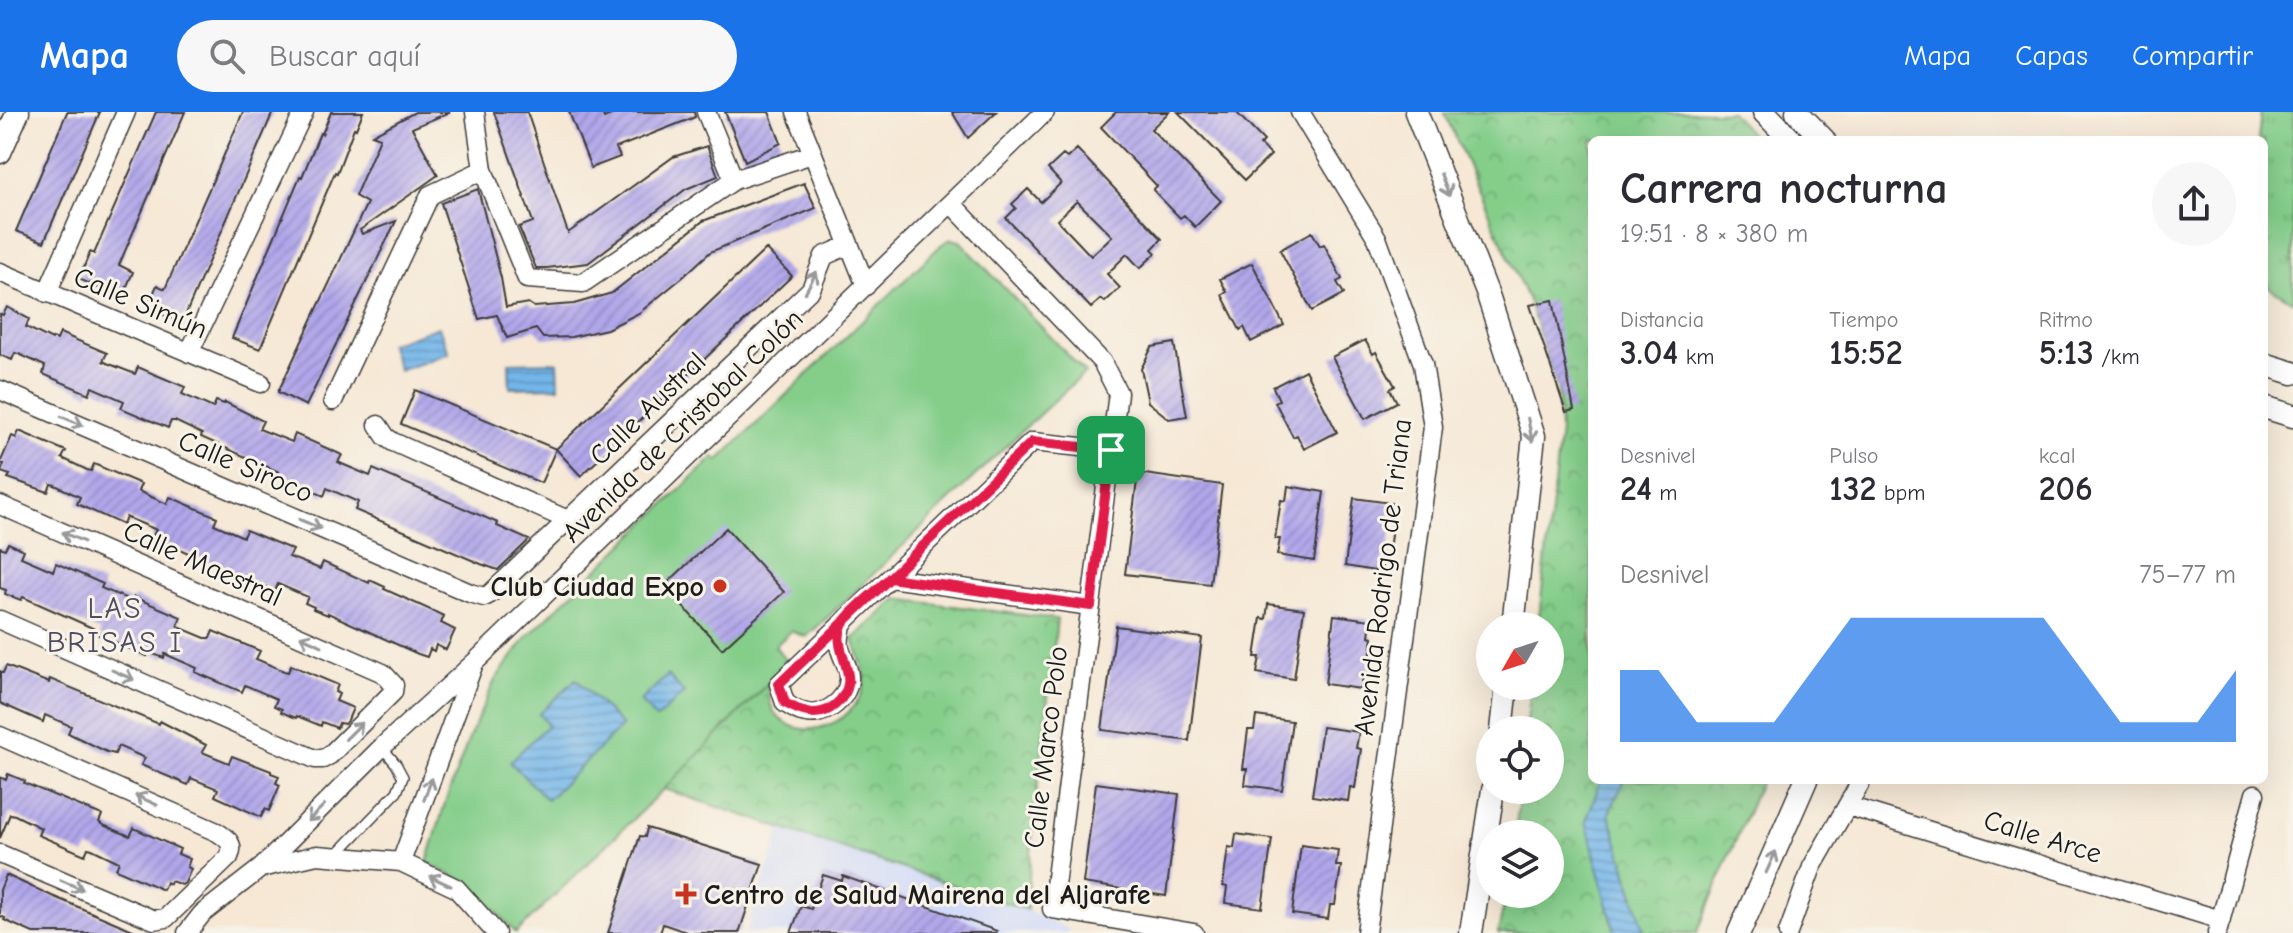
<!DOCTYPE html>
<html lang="es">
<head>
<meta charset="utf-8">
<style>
	:root { --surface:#fff; --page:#f7f7f7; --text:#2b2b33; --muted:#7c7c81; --accent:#1a73e8 }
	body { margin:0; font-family:"Comic Neue",sans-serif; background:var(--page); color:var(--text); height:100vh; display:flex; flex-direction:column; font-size:30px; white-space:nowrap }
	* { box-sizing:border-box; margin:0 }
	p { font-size:26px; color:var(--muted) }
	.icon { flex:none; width:44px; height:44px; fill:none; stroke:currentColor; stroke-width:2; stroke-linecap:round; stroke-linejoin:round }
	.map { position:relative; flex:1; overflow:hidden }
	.details { position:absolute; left:1588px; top:24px; width:680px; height:648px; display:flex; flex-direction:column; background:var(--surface); border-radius:12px; box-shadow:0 8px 32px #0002 }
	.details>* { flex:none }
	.needle { width:52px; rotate:231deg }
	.controls { position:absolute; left:1476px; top:500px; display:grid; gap:16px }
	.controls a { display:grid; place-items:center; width:88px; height:88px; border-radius:50%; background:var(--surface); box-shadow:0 8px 32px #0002; font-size:40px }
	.pin { position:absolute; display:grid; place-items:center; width:68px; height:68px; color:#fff; margin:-34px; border-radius:16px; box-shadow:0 4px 12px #0006 }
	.round { display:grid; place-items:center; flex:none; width:84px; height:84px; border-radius:42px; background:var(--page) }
	.head { display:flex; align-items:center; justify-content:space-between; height:136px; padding:0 32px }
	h1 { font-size:44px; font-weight:600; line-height:60px }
	.figures { display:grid; grid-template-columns:repeat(3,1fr); gap:12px; height:136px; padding:8px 32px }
	.figures div { display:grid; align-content:center }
	.figures b { font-size:34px; font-weight:600 }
	.figures small { font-size:22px; font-weight:400 }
	.figures p { font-size:22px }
	.chart { height:224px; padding:16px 32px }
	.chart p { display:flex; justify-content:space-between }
	.chart svg { width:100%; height:144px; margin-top:8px; fill:var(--accent); opacity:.7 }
	header { display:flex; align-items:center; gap:48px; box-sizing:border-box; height:112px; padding:0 40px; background:var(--accent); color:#fff }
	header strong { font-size:38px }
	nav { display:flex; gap:44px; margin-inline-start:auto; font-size:28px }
	.search { width:560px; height:72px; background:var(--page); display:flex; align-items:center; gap:20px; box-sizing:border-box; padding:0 28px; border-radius:44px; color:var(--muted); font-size:30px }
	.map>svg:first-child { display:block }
	.built { fill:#d0daf9 }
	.grass { fill:url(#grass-tufts); stroke:#507553; stroke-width:2 }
	.park { fill:url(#park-crowns); stroke:#507553; stroke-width:2 }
	.garden { fill:#84ce8a; stroke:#507553; stroke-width:2 }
	.water { fill:url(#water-rules); stroke:#486982; stroke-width:2 }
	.building { fill:url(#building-hatch); fill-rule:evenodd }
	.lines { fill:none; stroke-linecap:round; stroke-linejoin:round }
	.service-casing { stroke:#3d3b38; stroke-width:12 }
	.minor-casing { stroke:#3d3b38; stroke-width:21 }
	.tertiary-casing { stroke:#3d3b38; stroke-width:25 }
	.service { stroke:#fff; stroke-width:9 }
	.minor { stroke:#fff; stroke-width:18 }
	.tertiary { stroke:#fff; stroke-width:22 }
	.oneway { stroke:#999 }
	.route-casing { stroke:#fff; stroke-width:16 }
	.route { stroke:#e11d48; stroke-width:10 }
	.poi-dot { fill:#c8321e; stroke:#f7f3e8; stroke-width:3 }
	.labels { text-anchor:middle; stroke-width:6; stroke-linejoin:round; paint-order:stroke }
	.street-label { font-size:28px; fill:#1c1c1c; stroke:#f7f3e8 }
	.poi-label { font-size:28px; font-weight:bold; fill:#1c1c1c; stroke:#f7f3e8; text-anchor:end }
	.neighbourhood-label { font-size:30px; letter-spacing:2px; fill:#504c64; stroke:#f7f3e8 }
</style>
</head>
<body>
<header>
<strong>Mapa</strong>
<div class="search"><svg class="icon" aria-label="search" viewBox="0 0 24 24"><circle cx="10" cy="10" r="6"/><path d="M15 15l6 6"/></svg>Buscar aquí</div>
<nav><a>Mapa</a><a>Capas</a><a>Compartir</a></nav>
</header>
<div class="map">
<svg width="2293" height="821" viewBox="0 0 2293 821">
	<defs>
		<pattern id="grass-tufts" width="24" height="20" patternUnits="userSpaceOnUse" patternTransform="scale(2)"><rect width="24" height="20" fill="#84ce8a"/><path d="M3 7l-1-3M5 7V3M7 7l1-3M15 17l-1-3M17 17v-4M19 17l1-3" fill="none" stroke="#71b076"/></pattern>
		<pattern id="park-crowns" width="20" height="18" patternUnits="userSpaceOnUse" patternTransform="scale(2)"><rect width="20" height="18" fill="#84ce8a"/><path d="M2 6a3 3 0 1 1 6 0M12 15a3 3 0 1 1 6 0" fill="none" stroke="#71b076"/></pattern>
		<pattern id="water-rules" width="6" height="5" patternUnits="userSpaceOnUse" patternTransform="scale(2)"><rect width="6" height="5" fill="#73b6e9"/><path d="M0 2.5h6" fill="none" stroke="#5e93bc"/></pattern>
		<pattern id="building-hatch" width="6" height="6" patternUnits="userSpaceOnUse" patternTransform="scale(2)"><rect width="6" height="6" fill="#b0a6ea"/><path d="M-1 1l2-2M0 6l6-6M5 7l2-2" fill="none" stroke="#978ec8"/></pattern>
	</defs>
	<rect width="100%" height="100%" fill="#f7f3e8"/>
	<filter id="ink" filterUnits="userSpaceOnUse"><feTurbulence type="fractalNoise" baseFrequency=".0125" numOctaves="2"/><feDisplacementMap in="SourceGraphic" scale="16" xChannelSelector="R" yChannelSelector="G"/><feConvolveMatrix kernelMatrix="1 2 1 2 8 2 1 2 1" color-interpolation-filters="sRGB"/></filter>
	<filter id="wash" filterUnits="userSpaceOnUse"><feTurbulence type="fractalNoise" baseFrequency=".006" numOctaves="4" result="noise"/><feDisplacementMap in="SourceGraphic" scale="32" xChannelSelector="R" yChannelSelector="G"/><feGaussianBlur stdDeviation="1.8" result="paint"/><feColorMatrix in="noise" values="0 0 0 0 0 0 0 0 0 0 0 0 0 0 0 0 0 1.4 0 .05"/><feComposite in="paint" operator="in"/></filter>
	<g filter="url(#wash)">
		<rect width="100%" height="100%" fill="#f6e8d5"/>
		<path class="built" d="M781,716L1027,798L1069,817L1067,821H746Z"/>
		<path class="grass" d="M2261,0H2293V190L2264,172V28H2258Z"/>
		<path class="park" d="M1444,0H1731L1756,28H1592V668H1761L1697,821H1498L1506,782H1550V722H1515L1520,678H1550V618H1526L1531,574H1550V514H1538L1560,319L1558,277L1530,193Z
			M897,487L1057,507C1047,604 1032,701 1027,798L664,677L768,571C769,583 769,597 779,606C809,633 860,607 865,569C866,560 856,537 853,527Z"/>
		<path class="garden" d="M951,127L960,129L1085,261C989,346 901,439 806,525L791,519L775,534L788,551L664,677L516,821L472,773L427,751L446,688L470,624L495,568L527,525L714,345L718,349L942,132Z"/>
		<path class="water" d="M439,215L449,241L399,259L389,232Z
			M558,250L559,275L510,276L509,251Z
			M668,563L684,581L656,607L640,589Z
			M576,567L622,614L547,688L510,650L548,613L539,602Z
			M1601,668H1625L1609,701L1644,817L1629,821H1615L1586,709Z"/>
		<g id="blocks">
			<path class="building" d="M67,0H100L44,130L16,119Z
				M156,0H185L119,153L133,160L122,186L79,167L90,140L94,142Z
				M243,0H273L182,211L147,196L157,173L165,177Z
				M331,0H363L356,17L354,16L337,61L335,60L260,237L232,226L300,64L302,65L320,21L322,22Z
				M415,0H450L412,16L438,63L360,118L362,122L396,109L306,294L278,280L367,91L355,84L380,26L372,23Z
				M494,0H527L568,121L673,45L707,34L718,64L686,77L588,151L547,156H536L519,115L533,110Z
				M569,0H602L604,6L618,0H694L695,5L616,36L620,45L591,56Z
				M725,0H769L781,31L745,49Z
				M952,0H996L968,26Z
				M1116,0H1169L1151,17L1221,89L1195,115L1184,103L1180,106L1153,78L1157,74L1101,15Z
				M1178,0H1236L1264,29L1260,33L1271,43L1245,68Z
				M1077,37L1162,127L1152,137L1156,141L1140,156L1127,142L1107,162L1120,176L1105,190L1101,187L1091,196L1006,106L1016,96L1012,92L1028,77L1041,90L1061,71L1048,57L1063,43L1067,46ZM1077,89L1112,124L1091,144L1057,108Z
				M804,71L816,96L710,140L683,165L639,201L607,217L571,225L543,226L536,217L507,226L497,203L479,207L441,91L478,77L501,166L506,195L528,191L534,195L574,192L612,181L703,109Z
				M1312,120L1320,134L1324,132L1342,167L1337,170L1344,182L1312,199L1280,138Z
				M766,137L792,164L581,364L556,337Z
				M1252,151L1284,213L1251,230L1244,215L1240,218L1222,183L1227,180L1220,167Z
				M1553,188L1574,298L1566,300L1530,193Z
				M7,195L29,207L26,215L52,228L53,226L57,228L60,221L107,241L103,249L107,251L135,262L138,255L154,262L185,275L182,282L213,296L216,289L224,292L225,290L263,309L259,317L292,330L295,322L342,343L338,350L342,352L370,364L373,357L498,411L497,414L529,428L498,458L481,452L355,398L358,390L327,376L324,384L277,363L279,360L201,325L202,322L175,309H171L168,316L121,296L124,289L92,275L89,282L43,262L45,254L19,242L15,241L12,248L0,243V202L3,203Z
				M1365,228L1373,242L1376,240L1395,274L1390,277L1397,290L1365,307L1332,245Z
				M1174,231L1187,304L1169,307L1148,290L1141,257L1152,235Z
				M1305,258L1337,320L1304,337L1297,323L1293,325L1275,290L1279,288L1273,275Z
				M415,278L556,337L541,371L401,312Z
				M19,319L66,339L62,346L87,358L91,359L94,352L141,372L138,379L167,392L170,385L217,405L214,412L239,423L243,425L246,418L293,438L289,445L320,457L323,450L369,471L370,468L385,475L384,477L444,504L441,511L455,518L446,538L436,533L434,539L430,537L427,545L418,542L328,501V503L313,497L314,495L305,491L308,485L278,472L275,479L152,425L156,418L152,416L126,405L123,413L77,392L80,385L55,373L51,372L48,380L8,366L10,363L1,360L4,352L0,351L12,324L16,326Z
				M1138,361L1222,373L1210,472L1125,462Z
				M1288,374L1324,380L1314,449L1277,443L1280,427H1275L1281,388L1286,389Z
				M1354,386L1391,391L1389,407H1393L1388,446L1383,445L1381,460L1345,454Z
				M726,416L784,480L722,537L664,474Z
				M8,431L24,438L21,445L49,457L53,459L56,451L103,472L101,476L132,489L134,485L181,505L178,513L181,516L205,526H210L213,519L260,539L256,547L284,559L288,560L291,553L338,573L335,580L339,582L336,589L353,596L348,608L344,612L339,611L337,616L322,610L321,614L297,604L296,606L281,600L282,597L274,594L277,587L245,573L242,580L195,560L197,556L165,542L164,546L148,540L147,544L99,523L101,520L77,509L23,485L21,488L5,482L6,478L0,476V435L5,437Z
				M1268,492L1304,497L1294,567L1257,561L1260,545H1255L1261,506L1266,507Z
				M1334,503L1371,508L1369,524L1373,525L1368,564L1363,563L1361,577L1325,572Z
				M1116,514L1202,526L1189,629L1102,618Z
				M6,554L49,571L50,567L159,612L160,609L206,633L202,640L229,651L232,644L271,659V661L279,664L276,671L280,673L269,699L265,697L261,705L215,684L218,677L191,666L188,673L141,653L145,646L118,634L115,642L107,640L68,621L71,614L45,603L43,610L0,591V559L3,561Z
				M1256,604L1292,609L1282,678L1245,673L1247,657H1243L1248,618H1254Z
				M1322,615L1359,620L1356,636L1361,637L1355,676L1350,675L1348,689L1312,684Z
				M8,662L25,669L24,671L102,703L99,710L103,713L130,724L134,716L180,737L178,742L190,747L187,755L191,757L185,771L182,773L171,769L170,772L166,770L163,778L116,757L119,750L92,737L88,736L85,743L38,723L41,716L15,703L10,702L0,726V665L6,668Z
				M1096,671L1179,682L1166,784L1083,771Z
				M647,716L762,752L739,821H689L663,812L660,821H608L640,724L645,725Z
				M1236,722L1272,727L1262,796L1225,791L1227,775L1223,774L1228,735L1234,736Z
				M1301,733L1338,738L1336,754H1341L1335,793H1330L1328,807L1292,802Z
				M6,763L52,784L140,821H33L4,808L5,806L0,804V778Z
				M823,763L842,769L843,764L997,819L996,821H791L801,794L811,797Z"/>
		</g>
	</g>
	<g filter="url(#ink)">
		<use href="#blocks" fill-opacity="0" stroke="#3d3b38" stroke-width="2"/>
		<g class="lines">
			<defs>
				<path id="service" d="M336,743L397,680L403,665L396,652L382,635"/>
				<path id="minor" d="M475,0L483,58L527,167L583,171L734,68L812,42
					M706,0L734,68
					M796,0L866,174
					M1300,0L1377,126L1423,252L1433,315L1366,821
					M951,91L1102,250L1118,281L1052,797L1194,821
					M0,160L261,271
					M47,181L126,0
					M189,241L304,0
					M0,278L470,481L484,485L490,482L811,177L824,144L849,133
					M333,289L430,83L483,58
					M378,313L386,325L393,330L570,409
					M0,393L383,561L394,573L393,580L330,643L323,647H315L0,508
					M890,466L1091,494
					M842,512C841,520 838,530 840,537C843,548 850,556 849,568C847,589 822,607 802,600C796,599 790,594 785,591L779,572L1032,330L1111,338
					M0,624L217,720C228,727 235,732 229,745L166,806L154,808L0,742
					M1848,694L2221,808
					M401,750L473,554
					M261,756L382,635L474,551L1045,0
					M187,821L202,802L261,756L317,743L401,750L456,776L496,821
					M1788,821L1812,755L1862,668
					M2217,821L2255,682"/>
				<path id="tertiary" d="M1416,0L1488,183L1534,324L1513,514
					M1764,0L1791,28
					M1797,0L1824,28
					M0,40L18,0
					M2264,252L2293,261
					M2264,295L2293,304
					M1502,618L1507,574
					M1471,821L1493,678
					M1739,821L1806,668"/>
			</defs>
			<use href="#service" class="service-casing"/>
			<use href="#minor" class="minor-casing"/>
			<use href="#tertiary" class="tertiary-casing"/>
			<use href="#service" class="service"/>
			<use href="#minor" class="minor"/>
			<use href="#tertiary" class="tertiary"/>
		</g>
		<defs><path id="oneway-shaft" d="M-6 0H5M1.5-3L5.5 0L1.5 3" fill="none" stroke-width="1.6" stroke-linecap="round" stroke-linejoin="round" transform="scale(2)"/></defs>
		<g class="oneway">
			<use href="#oneway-shaft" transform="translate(1445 73) rotate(69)"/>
			<use href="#oneway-shaft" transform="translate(811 170) rotate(-62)"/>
			<use href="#oneway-shaft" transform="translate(72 309) rotate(23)"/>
			<use href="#oneway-shaft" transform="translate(1530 318) rotate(79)"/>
			<use href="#oneway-shaft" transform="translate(310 412) rotate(23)"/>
			<use href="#oneway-shaft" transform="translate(73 425) rotate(-156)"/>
			<use href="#oneway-shaft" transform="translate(311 529) rotate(-156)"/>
			<use href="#oneway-shaft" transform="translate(123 563) rotate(24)"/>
			<use href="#oneway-shaft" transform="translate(354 619) rotate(-45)"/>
			<use href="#oneway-shaft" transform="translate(428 677) rotate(-70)"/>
			<use href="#oneway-shaft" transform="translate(146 688) rotate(-156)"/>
			<use href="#oneway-shaft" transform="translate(316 701) rotate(135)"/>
			<use href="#oneway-shaft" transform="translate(1771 750) rotate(-66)"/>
			<use href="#oneway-shaft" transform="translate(440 769) rotate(-155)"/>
			<use href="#oneway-shaft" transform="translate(72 773) rotate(23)"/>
		</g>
	</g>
	<g class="lines" filter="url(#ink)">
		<defs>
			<path id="route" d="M1111,338L1032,330C982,378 931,426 881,474C872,483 847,502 842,513C830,542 867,566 835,593C819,607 801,600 785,591L779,572L890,466L1091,494L1111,338"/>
		</defs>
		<use href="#route" class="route-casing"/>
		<use href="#route" class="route"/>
	</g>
	<g class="poi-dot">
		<circle cx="720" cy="474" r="8"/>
		<path d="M682 770h8v8h8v8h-8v8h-8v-8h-8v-8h8z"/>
	</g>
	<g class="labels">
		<g class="street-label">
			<text transform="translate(141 190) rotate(23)" y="10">Calle Simún</text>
			<text transform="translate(647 296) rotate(-44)" y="10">Calle Austral</text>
			<text transform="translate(682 313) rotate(-44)" y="10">Avenida de Cristobal Colón</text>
			<text transform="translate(246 354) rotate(23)" y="10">Calle Siroco</text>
			<text transform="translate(203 451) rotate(24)" y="10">Calle Maestral</text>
			<text transform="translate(1382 465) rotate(-83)" y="10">Avenida Rodrigo de Triana</text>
			<text transform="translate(1045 635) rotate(-83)" y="10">Calle Marco Polo</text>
			<text transform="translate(2043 724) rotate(17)" y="10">Calle Arce</text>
		</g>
		<g class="poi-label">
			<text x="704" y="484">Club Ciudad Expo</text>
			<text x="704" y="792" text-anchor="start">Centro de Salud Mairena del Aljarafe</text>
		</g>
		<g class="neighbourhood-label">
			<text x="115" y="506">LAS<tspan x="115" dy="34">BRISAS I</tspan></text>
		</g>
	</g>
</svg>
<div class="controls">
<a><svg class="needle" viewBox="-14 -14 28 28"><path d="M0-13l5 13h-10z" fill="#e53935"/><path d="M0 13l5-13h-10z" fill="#7c7c81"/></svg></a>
<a><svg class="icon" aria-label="locate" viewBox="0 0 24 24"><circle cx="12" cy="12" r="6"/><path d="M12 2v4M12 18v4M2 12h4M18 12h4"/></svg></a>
<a><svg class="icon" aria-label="layers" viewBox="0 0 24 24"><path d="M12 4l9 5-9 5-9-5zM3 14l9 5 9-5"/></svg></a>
</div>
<div class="pin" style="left:1111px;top:338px;background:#1e9e55"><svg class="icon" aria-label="arrive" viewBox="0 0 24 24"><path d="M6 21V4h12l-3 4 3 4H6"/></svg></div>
<section class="details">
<div class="head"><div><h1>Carrera nocturna</h1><p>19:51 · 8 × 380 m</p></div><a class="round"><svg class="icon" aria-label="share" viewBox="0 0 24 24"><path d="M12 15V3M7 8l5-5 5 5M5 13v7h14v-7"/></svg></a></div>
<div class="figures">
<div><p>Distancia</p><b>3.04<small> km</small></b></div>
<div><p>Tiempo</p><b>15:52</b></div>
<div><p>Ritmo</p><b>5:13<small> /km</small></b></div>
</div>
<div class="figures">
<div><p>Desnivel</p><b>24<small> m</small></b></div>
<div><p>Pulso</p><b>132<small> bpm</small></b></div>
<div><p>kcal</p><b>206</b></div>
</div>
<div class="chart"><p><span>Desnivel</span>75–77 m</p>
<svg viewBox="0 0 160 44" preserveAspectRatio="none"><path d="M0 44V22L10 22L20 38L30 38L40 38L50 22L60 6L70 6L80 6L90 6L100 6L110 6L120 22L130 38L140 38L150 38L160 22V44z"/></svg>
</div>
</section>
</div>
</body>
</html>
